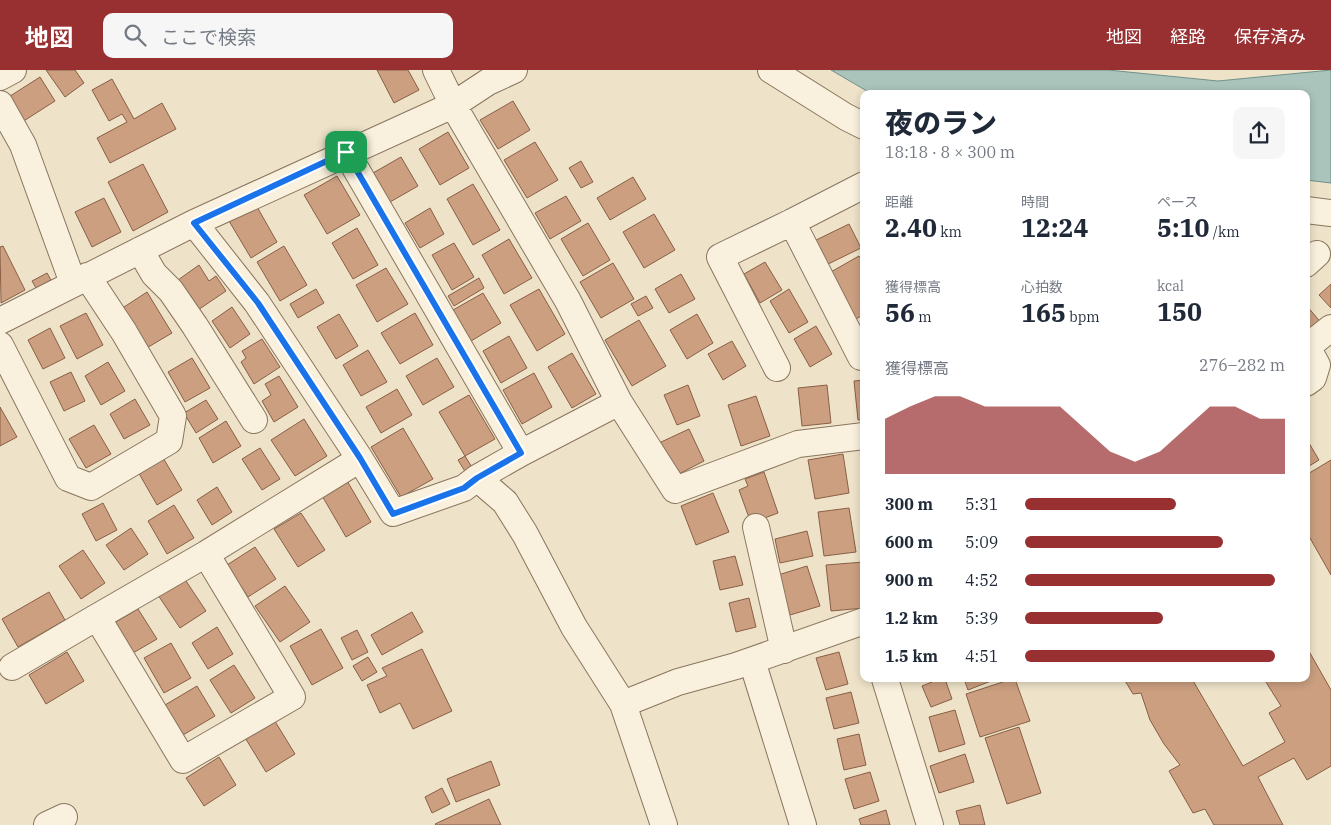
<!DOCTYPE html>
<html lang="ja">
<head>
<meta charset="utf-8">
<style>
	:root { --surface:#fff; --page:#f6f6f7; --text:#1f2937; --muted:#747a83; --accent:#982f30 }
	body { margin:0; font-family:"IBM Plex Serif","Noto Sans JP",serif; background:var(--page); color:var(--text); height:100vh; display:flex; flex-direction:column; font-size:19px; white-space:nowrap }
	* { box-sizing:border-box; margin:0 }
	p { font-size:16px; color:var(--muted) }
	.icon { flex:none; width:28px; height:28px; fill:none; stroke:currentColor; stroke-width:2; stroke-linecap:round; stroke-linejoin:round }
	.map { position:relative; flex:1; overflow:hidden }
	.sheet { position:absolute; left:860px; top:20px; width:450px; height:592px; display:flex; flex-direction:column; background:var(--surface); border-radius:10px; box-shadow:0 2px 8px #0003 }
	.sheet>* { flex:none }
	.pin { position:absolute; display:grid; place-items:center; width:42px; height:42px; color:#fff; margin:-21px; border-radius:10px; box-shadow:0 2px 8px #0006 }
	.round { display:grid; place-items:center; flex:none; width:52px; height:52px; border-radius:10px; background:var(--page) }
	.summary { display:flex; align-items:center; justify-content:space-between; height:85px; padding:0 25px }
	h1 { font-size:28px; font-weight:800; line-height:38px }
	.metrics { display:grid; grid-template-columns:repeat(3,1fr); gap:8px; height:85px; padding:5px 25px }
	.metrics div { display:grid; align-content:center }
	.metrics b { font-size:25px; font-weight:800 }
	.metrics small { font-size:14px; font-weight:400 }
	.metrics p { font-size:14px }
	.chart { height:140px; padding:10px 25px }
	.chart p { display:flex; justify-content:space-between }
	.chart svg { width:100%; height:90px; margin-top:5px; fill:var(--accent); opacity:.7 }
	ul { padding:0 25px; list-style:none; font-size:16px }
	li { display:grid; grid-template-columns:80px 60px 1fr; align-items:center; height:38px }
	li i { height:12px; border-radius:6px; background:var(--accent) }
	header { display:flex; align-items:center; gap:30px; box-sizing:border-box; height:70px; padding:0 25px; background:var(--accent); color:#fff }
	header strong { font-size:24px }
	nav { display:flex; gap:28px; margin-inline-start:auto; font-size:18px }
	.search { width:350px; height:45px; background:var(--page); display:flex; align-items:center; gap:12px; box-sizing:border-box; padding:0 18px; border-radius:10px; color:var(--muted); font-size:19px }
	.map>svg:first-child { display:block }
	.water { fill:#aac3bb; stroke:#709189 }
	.building { fill:#cb9f80; stroke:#895f44 }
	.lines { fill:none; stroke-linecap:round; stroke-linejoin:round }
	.minor-casing { stroke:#8a755e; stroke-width:28 }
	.minor { stroke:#f9f0dd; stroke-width:26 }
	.route-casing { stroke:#fff; stroke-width:10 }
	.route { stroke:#1a73e8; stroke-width:6 }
</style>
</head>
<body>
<header>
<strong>地図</strong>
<div class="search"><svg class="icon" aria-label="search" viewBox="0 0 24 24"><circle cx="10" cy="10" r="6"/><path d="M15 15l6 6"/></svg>ここで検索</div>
<nav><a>地図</a><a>経路</a><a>保存済み</a></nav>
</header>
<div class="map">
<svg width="1331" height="755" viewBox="0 0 1331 755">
	<rect width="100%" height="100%" fill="#eee3c9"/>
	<path class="water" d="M831,0H1108L1218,11L1331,0V113L1306,110V24H872Z"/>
	<path class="building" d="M46,0H75L84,13L65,27Z
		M377,0H408L419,20L394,33Z
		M40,7L55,31L19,54L4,30Z
		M112,9L134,49L162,33L176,59L110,93L97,68L127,52L122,44L109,51L92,20Z
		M513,31L530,60L498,79L480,50Z
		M448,62L469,98L440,115L419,79Z
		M535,72L558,110L527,128L504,90Z
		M401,87L418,116L390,132L373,103Z
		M581,91L593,112L581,118L569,98Z
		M143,94L168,142L133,161L108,112Z
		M337,106L360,145L327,164L304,125Z
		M633,107L646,129L610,150L597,128Z
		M473,114L500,160L473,175L447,129Z
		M566,126L581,151L550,169L535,143Z
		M104,128L121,162L92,177L75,142Z
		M256,135L277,172L251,188L229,151Z
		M430,138L444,164L420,178L405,153Z
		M654,144L675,180L644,198L623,162Z
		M588,153L610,190L583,206L561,169Z
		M849,154L861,178L822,197L810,173Z
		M357,158L378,195L353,209L332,173Z
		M509,169L532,208L504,224L482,185Z
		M454,173L474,207L452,220L432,185Z
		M3,176L25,220L1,233L0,177Z
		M284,176L307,215L280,231L257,192Z
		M859,186L864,194V244L856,249L829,203Z
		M765,192L782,220L760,233L744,204Z
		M613,193L634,229L601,248L580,212Z
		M199,195L209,211L216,206L226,221L198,240L178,210Z
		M386,198L408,234L377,252L356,215Z
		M47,203L51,210L36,218L32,211Z
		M681,204L695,229L669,243L655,219Z
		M479,208L484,218L454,236L448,226Z
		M1331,214V238L1319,225Z
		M316,219L324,233L298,248L290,234Z
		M539,219L565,264L537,281L510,235Z
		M789,219L808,252L789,263L770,231Z
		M147,222L172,263L145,279L121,239Z
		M483,223L501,253L471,271L453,240Z
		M646,226L653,238L638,246L631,234Z
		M1306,235L1323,255L1306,268Z
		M232,237L250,264L230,278L212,251Z
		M86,243L103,275L77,289L60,256Z
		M415,243L433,275L400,294L381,263Z
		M339,244L358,276L336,289L317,257Z
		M697,244L713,273L687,289L670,260Z
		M639,250L666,296L632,316L605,270Z
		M816,256L832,284L810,297L794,269Z
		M50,258L65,288L43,299L28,270Z
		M509,266L527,298L501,313L483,281Z
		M262,269L280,297L254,314L241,292L246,288L242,281Z
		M732,271L746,296L723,310L708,284Z
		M368,280L387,312L361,326L343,295Z
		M572,283L596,324L572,338L548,297Z
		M192,288L210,318L185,332L168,302Z
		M437,288L454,317L423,335L406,306Z
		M108,292L125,321L101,335L85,306Z
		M71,302L85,331L64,341L50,312Z
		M534,303L552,337L522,354L503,320Z
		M279,306L298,337L274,352L262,331L271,325L265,314Z
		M864,310V350H858L854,311Z
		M688,315L700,346L677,355L664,325Z
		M827,315L831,353L802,356L798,318Z
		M397,319L412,345L381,363L366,337Z
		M469,325L495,369L465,386L439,342Z
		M756,326L770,366L741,376L728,335Z
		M135,329L150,355L124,369L110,344Z
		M206,330L218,349L196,363L184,343Z
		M0,337L17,367L0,376Z
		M304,349L327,386L295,406L271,370Z
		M226,351L241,376L213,393L199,368Z
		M94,355L111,384L86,398L69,369Z
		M403,358L433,409L401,427L371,377Z
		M689,359L704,391L675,406L659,373Z
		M1306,368L1319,390L1306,398Z
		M260,378L280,409L262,420L242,389Z
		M843,384L849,423L815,429L808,390Z
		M162,386L182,420L157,435L137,400Z
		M465,386L473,399L466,403L458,390Z
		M1331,390V505L1306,461V405Z
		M764,402L778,443L751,453L739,420L748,416L745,409Z
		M346,409L371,452L346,467L321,424Z
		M217,417L232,442L212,455L197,430Z
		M713,423L729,462L696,475L681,436Z
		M103,433L117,460L96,471L82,444Z
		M174,435L194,468L167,484L148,451Z
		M849,438L856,482L824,486L818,442Z
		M301,443L325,480L298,497L274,459Z
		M131,458L148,484L124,500L106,475Z
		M807,461L813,486L780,493L775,469Z
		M255,477L276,509L248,527L227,495Z
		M83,480L105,513L81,529L59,496Z
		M735,486L743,515L720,520L713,491Z
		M864,492V538L831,541L826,495Z
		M807,496L820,536L790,545L778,505Z
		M184,508L206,541L180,558L158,525Z
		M285,516L310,552L280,572L255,536Z
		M49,522L65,550L18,577L2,549Z
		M749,528L756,557L736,562L729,533Z
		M138,539L157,569L133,583L114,553Z
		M412,542L423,562L382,585L371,565Z
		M217,557L233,584L208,599L192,573Z
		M321,559L343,598L312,615L290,576Z
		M357,560L368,582L352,590L341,568Z
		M171,573L191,608L164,623L144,588Z
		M1306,576L1331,620V696L1307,710L1294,688L1258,707L1283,755H1214L1205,739L1193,743L1169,701L1180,695L1164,674L1150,650L1141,623L1133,624L1124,609H1192L1243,696L1285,672L1269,643L1281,636L1264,609H1306Z
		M422,579L452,641L413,659L400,633L380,643L367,615L387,606L382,598Z
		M67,582L84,611L46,634L29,605Z
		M839,582L848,614L826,620L816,588Z
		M368,587L377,602L362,611L353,596Z
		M234,595L255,628L231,643L210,610Z
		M931,609H945L952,629L931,637L922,616L932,612Z
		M964,609H996L968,620Z
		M1012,609H1015L1030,651L980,667L966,624Z
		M197,616L215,646L183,665L165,635Z
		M851,622L859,653L834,659L826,628Z
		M955,640L965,674L939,682L929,647Z
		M273,648L295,684L266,702L244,666Z
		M1019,657L1041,723L1007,734L985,668Z
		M859,664L866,695L844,700L837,669Z
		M965,684L974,712L939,723L930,696Z
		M219,687L236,715L204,736L186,708Z
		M491,691L500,715L456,732L447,709Z
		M870,702L879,731L854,739L845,709Z
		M442,718L450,734L432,743L425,727Z
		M489,729L501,755H436L435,754Z
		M980,735L985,755H960L956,741Z
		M886,740L890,755H861L859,749Z"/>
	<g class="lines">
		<defs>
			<path id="minor" d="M436,0L453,35L568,231L619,332L675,420L798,374L864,366
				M771,0L846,47L864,56
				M0,7L13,0
				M0,34L23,75L73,213
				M346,82L521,383
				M1306,140L1331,143
				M792,152L861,287
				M194,153L257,233L360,389L393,443L464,418L477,408L505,432L525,464L574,557L623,634L664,755
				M140,180L154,204L171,221L195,256L254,350
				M1306,194L1317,184
				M0,251L194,153L453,35L488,12L514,0
				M0,275L68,408L91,417L169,371L173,346L124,262L87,206
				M777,298L720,187L792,152L864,115
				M1306,313L1313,308L1317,295L1307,277L1331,258
				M477,408L521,383L619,332
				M756,457L784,580
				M206,484L292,627L183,690L97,547L206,484L360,389
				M752,591L803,755
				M12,597L97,547
				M885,609L930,755
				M623,634L678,612L736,596L864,551
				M47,755L64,747"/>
		</defs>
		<use href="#minor" class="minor-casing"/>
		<use href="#minor" class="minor"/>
	</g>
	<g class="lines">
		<defs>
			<path id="route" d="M346,82L521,383L477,408L464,418L393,444L360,388L258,233L194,153Z"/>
		</defs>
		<use href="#route" class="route-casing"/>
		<use href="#route" class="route"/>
	</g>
</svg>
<div class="pin" style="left:346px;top:82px;background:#1e9e55"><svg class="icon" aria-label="arrive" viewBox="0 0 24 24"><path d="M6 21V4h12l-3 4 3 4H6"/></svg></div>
<section class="sheet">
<div class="summary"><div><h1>夜のラン</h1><p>18:18 · 8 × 300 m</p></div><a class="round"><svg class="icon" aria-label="share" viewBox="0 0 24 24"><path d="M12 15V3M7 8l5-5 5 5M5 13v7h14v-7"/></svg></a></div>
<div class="metrics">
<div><p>距離</p><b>2.40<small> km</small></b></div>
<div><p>時間</p><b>12:24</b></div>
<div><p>ペース</p><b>5:10<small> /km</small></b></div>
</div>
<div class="metrics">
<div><p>獲得標高</p><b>56<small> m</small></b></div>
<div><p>心拍数</p><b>165<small> bpm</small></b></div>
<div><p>kcal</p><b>150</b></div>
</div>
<div class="chart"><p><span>獲得標高</span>276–282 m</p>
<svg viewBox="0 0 160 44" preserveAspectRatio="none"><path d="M0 44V17L10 11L20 6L30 6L40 11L50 11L60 11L70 11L80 22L90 33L100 38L110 33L120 22L130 11L140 11L150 17L160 17V44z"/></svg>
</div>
<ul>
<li><b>300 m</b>5:31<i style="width:58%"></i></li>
<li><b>600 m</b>5:09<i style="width:76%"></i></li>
<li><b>900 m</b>4:52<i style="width:96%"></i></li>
<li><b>1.2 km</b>5:39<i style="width:53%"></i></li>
<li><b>1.5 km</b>4:51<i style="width:96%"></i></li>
</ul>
</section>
</div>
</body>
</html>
